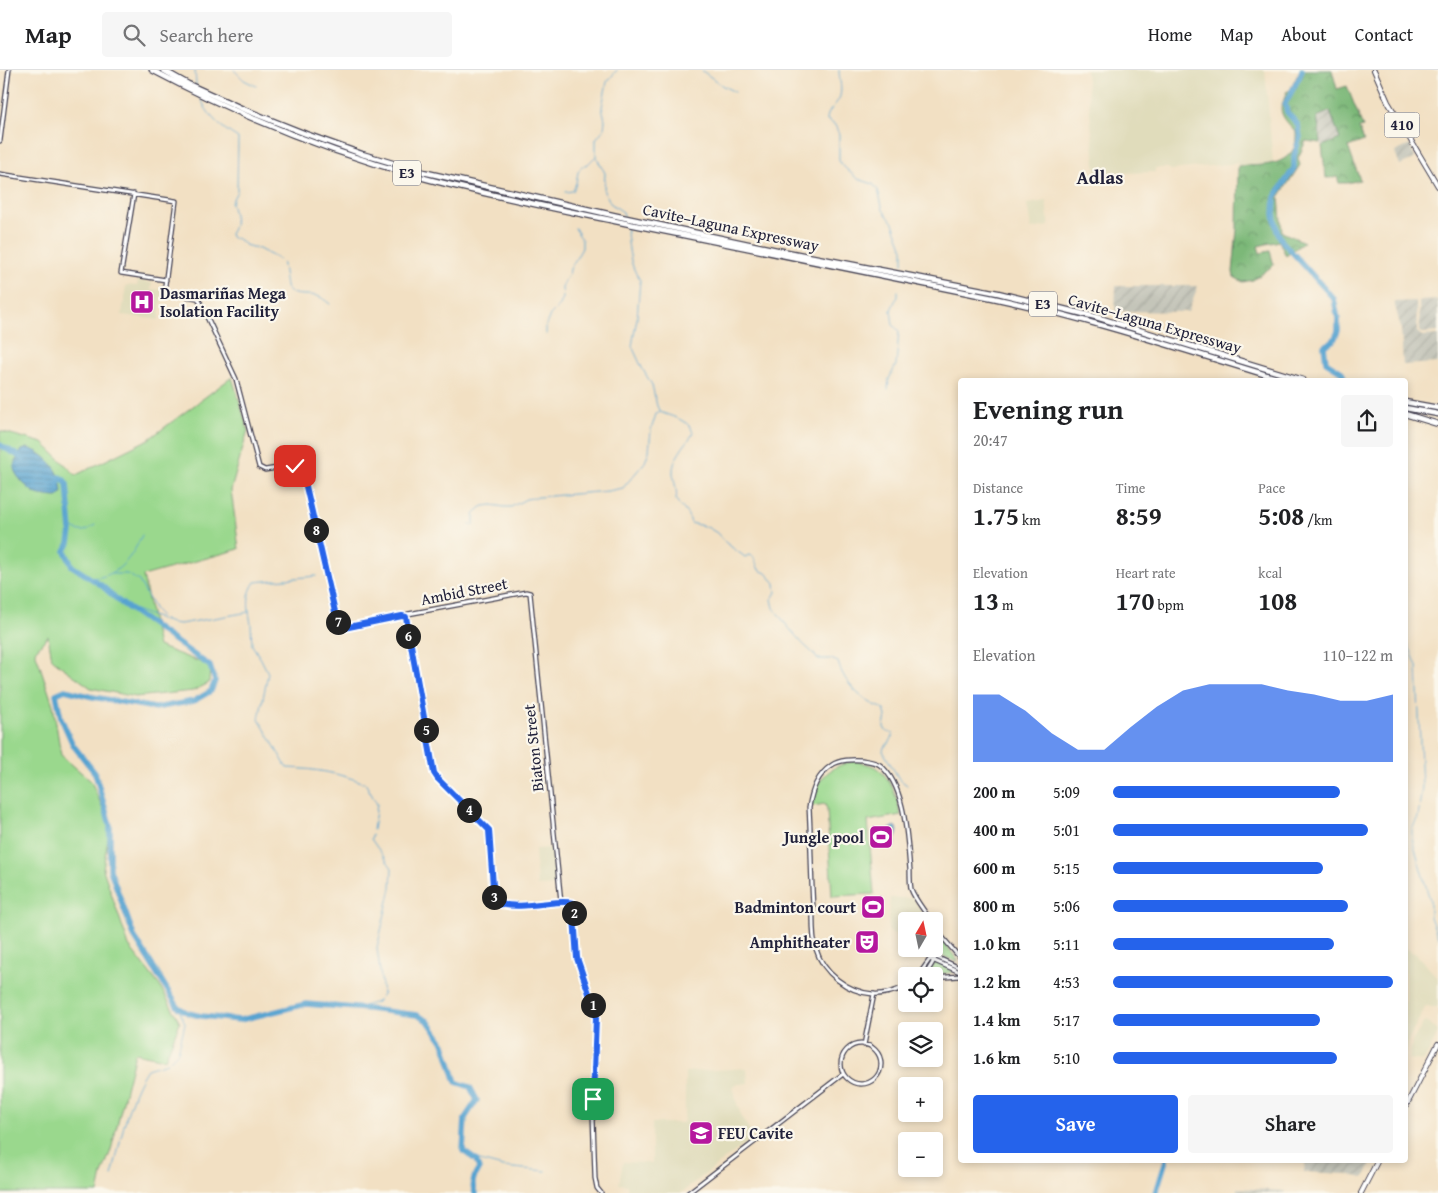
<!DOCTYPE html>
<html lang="en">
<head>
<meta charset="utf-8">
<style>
	:root { --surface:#fff; --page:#f6f6f6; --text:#202124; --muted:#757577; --line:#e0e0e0; --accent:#2563eb }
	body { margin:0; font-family:"Gentium Book Plus",serif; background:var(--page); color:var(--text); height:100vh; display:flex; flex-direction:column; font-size:19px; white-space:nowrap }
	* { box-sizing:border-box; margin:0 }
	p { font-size:16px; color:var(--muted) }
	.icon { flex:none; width:28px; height:28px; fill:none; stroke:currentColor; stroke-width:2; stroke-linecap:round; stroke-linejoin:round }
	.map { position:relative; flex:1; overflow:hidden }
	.details { position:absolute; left:958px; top:308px; width:450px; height:785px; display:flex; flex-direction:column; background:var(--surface); border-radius:5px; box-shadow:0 2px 8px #0003 }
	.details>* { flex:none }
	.needle { width:32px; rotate:9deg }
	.tools { position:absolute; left:898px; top:842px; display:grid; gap:10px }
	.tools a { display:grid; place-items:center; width:45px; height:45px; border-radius:5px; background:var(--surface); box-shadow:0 2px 8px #0003; font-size:25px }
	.pin { position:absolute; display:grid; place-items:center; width:42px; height:42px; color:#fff; margin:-21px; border-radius:10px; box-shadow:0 2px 8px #0006 }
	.km { position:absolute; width:25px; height:25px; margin:-12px; border-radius:50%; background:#222; color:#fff; font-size:14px; line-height:25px; text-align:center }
	.round { display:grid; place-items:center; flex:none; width:52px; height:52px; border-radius:5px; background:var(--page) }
	.headline { display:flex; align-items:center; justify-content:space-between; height:85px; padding:0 15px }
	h1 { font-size:28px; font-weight:700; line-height:38px }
	.metrics { display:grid; grid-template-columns:repeat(3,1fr); gap:8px; height:85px; padding:5px 15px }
	.metrics div { display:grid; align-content:center }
	.metrics b { font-size:25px; font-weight:700 }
	.metrics small { font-size:14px; font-weight:400 }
	.metrics p { font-size:14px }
	.chart { height:140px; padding:10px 15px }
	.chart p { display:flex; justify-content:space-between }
	.chart svg { width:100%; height:90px; margin-top:5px; fill:var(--accent); opacity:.7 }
	.primary-button { display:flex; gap:10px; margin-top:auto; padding:10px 15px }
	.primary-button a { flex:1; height:58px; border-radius:5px; background:var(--accent); color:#fff; font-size:20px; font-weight:700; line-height:58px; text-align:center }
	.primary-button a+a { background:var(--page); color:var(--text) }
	ul { padding:0 15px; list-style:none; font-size:16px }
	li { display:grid; grid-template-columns:80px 60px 1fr; align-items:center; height:38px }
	li i { height:12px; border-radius:6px; background:var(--accent) }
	header { display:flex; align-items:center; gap:30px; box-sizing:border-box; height:70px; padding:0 25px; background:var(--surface); border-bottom:1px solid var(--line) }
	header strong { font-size:24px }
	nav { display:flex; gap:28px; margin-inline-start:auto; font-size:18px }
	.search { width:350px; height:45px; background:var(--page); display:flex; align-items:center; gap:12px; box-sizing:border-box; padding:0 18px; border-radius:5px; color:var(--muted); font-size:19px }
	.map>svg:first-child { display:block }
	.built { fill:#e0dcbb }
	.industrial { fill:url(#industrial-furrows) }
	.grass { fill:#9ad88d; stroke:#5e7d64 }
	.forest { fill:url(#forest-crowns); stroke:#4e6d5a }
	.water { fill:url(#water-rules); stroke:#3c6286 }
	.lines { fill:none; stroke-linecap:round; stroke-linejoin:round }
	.stream { stroke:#57a3d0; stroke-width:1 }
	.river { stroke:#57a3d0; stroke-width:5.5 }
	.minor-casing { stroke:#413e4f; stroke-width:5.5 }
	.major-casing { stroke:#413e4f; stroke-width:6 }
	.highway-casing { stroke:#413e4f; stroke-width:7 }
	.minor { stroke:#fff; stroke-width:3 }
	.major { stroke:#fff; stroke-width:4 }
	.highway { stroke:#fff; stroke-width:4.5 }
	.route-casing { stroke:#fff; stroke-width:10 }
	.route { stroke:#2563eb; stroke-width:6 }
	.labels { text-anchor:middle; stroke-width:4.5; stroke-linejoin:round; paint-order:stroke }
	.shield { fill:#fbf7ec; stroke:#636270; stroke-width:1 }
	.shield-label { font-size:15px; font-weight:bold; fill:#22223b }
	.street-label { font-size:16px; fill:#22223b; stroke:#fbf7ec }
	.poi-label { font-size:16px; font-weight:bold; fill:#22223b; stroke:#fbf7ec; text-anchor:end }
	.quarter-label { font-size:19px; font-weight:bold; fill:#22223b; stroke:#fbf7ec }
</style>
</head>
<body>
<header>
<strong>Map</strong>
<div class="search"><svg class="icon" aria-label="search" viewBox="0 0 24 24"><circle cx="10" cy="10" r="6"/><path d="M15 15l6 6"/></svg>Search here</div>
<nav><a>Home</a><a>Map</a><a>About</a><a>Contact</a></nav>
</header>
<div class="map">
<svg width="1438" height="1123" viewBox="0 0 1438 1123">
	<defs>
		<pattern id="industrial-furrows" width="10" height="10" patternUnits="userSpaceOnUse" patternTransform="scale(1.25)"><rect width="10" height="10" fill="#c4c5b9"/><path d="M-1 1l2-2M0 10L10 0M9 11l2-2" fill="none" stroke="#a8a9a0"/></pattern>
		<pattern id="forest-crowns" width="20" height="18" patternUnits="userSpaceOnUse" patternTransform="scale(1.25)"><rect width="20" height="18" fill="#7bb878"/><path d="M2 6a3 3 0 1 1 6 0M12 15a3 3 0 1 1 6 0" fill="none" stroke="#649564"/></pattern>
		<pattern id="water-rules" width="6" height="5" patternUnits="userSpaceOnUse" patternTransform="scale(1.25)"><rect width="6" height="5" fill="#57a3d0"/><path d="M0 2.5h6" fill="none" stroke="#4884aa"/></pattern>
	</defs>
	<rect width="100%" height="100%" fill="#fbf7ec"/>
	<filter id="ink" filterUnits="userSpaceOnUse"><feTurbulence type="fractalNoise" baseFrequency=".02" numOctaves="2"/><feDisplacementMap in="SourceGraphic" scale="10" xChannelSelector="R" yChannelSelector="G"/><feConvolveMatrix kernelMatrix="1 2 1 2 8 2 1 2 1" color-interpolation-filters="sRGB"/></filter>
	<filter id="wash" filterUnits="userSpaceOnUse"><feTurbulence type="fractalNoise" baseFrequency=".0096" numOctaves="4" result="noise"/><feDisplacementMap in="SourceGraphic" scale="20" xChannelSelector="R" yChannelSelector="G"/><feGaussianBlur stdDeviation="1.12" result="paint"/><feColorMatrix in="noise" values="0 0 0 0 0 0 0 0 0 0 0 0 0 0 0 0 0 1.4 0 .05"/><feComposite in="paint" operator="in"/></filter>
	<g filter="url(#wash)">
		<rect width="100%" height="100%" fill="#f2e0c3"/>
		<path class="built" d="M1086,0H1265L1273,94L1238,96L1237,93L1171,100L1168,98H1155V102L1096,104Z
			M1046,131L1049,156L1031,159L1027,134Z
			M138,211L152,213L151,219L162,220L159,250L122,245L126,215L137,216Z
			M554,778L556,815L537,816L535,779Z
			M890,828H913L928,851H906V869L888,861Z
			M1405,877L1411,882L1415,883L1438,908V938L1426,936L1408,970L1407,980L1405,984Z
			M1424,952L1428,953L1438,961V963L1424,991L1409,989L1413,970Z
			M747,998L748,1013L733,1015L736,1030L742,1048L754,1067L681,1123H628L627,1115L619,1114L623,1092L652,1093V1053H683L685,1042V1002Z"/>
		<path class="industrial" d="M1330,41L1341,69L1322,76L1317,47Z
			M1410,75L1415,88L1400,95L1395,82Z
			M1116,216H1198L1188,242L1115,241Z
			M1438,230V262L1422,263L1420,261L1419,231Z
			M1416,231L1417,262L1422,266L1438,265V293L1403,295L1401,258L1394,232Z
			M1305,1090H1373L1364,1108L1346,1104L1304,1102Z
			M1237,1118L1285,1121L1284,1123H1237Z"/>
		<path class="grass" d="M232,307L248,360L231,420L239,479L143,506L158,576L210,596L209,613L193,621L135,627L91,618L62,597L52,589L48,566L35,581L53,635L61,685L91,711L110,755L103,799L129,876L160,916L180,952L165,989L135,983L111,1080L102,1104L98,1123H0V361L43,373L76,405L149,369Z
			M855,691C862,693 872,694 878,699C892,709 897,729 901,745L868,751L874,824L832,826L827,739L825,734L812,736C815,709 829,696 855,691Z
			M939,869L942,870L958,891L957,892L938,884Z
			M936,892L952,900L953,902L928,906L927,904Z"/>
		<path class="forest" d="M1300,0H1332L1337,19L1347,16L1363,57L1359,58L1364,71L1348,77L1360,110L1347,113H1339L1337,107L1326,108L1322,76L1340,69L1330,41L1317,47L1321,73L1306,71L1298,88L1300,95L1279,127L1282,162L1304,172L1286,186L1279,171L1258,176L1260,183L1270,181L1274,195L1253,210L1243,212L1234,207L1233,202L1237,159L1238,96C1258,95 1283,98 1294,78C1296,73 1296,67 1296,62C1290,55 1281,48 1281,38C1282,33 1285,28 1286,22L1290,20Z"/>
		<path class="water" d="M28,378C41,382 54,393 59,406C61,411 61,417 62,422C60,425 59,427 56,427C54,427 38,425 37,424C30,421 14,405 14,398C14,392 19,385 22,380Z
			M894,756L897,757C899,762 897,765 895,769L896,775L889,774L885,778L883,776L884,771L891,772L892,770L891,767H885L881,771L879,770L877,765L881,762L886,764L888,763L890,759Z"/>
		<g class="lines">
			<path class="stream" d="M195,0L196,15
				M234,0L244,10L256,16
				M617,0L607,12L602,37L605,50L604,59L596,69V87L605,103L604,121L608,128L610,133L623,142L624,146
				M701,0L723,16L735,22
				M839,0C839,9 843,20 839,29C835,36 827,41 827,50L835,55L839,64V91L845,98L858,109L873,114L878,120L883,140L893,153L903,179V193
				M200,26C207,46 220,57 238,68L237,121L231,133C234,146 238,152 230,164L231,167L238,169L245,175L259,179L282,191C284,198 285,214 287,219C292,228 312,223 320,227C324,229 327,232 330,234
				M565,122L573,121L576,113L578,102L582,96L588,94L595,87
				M626,155C629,174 628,194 640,210L637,248L632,276L642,298L652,315L657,336L660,342C672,347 691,350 693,364C685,375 672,389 673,403C674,412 678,421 676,430C682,439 688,442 691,453L707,457L717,463L726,473L745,487L749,485L753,486L759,500L766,503L775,513L776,522L772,529L774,538L787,556L803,574L814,584L817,589H831L838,592C842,607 853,621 866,630C871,634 878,636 884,639L886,646L884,657L886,661L893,664C892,671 889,673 884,677L883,681L899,709L907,715
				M546,264V255L550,245L560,235L563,228L562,218L565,210L569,205L570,199L582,178V170L575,158
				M888,319L889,309L896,295L899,261L893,255L891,240L895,231L898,227V221
				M470,455H474V445L480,438L484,436L492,435L504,437H511L526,429L539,427L608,421L623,418L645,392L649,381L651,360L656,344L659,343
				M70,456C82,464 84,462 95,455
				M113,504H127L139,511L155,540L165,550
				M91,508C117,508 132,488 142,465
				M127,537L171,553L180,554L249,542C248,530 248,522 255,512L316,506
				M249,542L251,554L252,575L261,589L268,603L259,649L287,698C317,699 337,703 365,713L377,734L373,760
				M1405,570L1408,574L1417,596L1420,672L1422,717L1418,747L1412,759V769L1430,830V847L1438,867
				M357,938L377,932L383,924L377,878L391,818L392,798L371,769L372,765
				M476,1090L503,1097L546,1101
				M112,1106C121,1071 127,1029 147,999L167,993L178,982L185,953L178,937"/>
			<path class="river" d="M1302,0L1300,6L1285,34L1287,42L1298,55L1300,67L1294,86V98L1275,127L1274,144L1277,161L1282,171L1334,229L1338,249V261L1334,270L1324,276L1326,292L1342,302L1345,310
				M0,375L24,389
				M58,414L60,407L64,410L67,414L71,461L69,473L65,481L72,496L101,515L121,533L210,596L215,611L211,621L194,631L155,638L93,627L65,620L56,624L61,648L73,675L95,703L110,755V800L134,866L178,937L188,943L201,946L240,950L306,934L368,939L417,945L428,951L444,974L456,1012L470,1017L477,1030L465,1048L463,1081L476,1090L479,1099C473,1107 471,1114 475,1123
				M1156,1123L1166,1090"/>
		</g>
	</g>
	<g filter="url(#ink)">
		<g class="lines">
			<defs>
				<path id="minor" d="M0,71L9,0
					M0,104L176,131L164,223L198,228L199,230L236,309L259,397L265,400L295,395L299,396L302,399L339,559L402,546L406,547
					M134,124L121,203L166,210
					M406,547L434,703L439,709L489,760L494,830L496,833L499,834L526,835L571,832L573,833L577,888L591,929L596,948L593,1046L595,1108L597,1118L601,1123
					M406,547L408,544L526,522L530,523L561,832
					M938,862L960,888
					M934,867V873
					M936,887L960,898
					M930,889L960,902
					M918,906L930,889L933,879
					M924,906C935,892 945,871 934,855
					M934,908L960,906
					M906,917C895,921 884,925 873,924C847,922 823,903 816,879C812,866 813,850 813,837C811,803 811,770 809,737C812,720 817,705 832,695C839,690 853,689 862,690C867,691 876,692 880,695C906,716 907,769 910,800C910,806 910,813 911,819C915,830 925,841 931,851
					M841 994a20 20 0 1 1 40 0a20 20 0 1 1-40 0Z
					M864,975L874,924
					M688,1123L843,1004"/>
				<path id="major" d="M1374,0L1388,32L1438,116
					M1405,1038L1438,974
					M1361,1123L1378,1090"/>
				<path id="highway" d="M152,0C237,45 328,82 420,107C490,126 563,140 634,155C753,180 873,203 993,228C1091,249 1187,281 1283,310
					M163,0L188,14L243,39L306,64L362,84L423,102L617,146L777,180L998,223L1096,247L1303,310
					M1405,332L1438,338
					M1405,338L1438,344
					M1405,344L1438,354"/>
			</defs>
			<use href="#minor" class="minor-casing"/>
			<use href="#major" class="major-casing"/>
			<use href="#highway" class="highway-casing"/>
			<use href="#minor" class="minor"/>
			<use href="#major" class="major"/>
			<use href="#highway" class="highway"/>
		</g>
	</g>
	<g class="lines" filter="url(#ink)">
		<defs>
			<path id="route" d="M295,396H299L302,399L339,559L402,546L406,547L434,703L438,709L489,760L494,830L496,833C513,838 532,835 549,833C557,832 566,831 573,833L577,888L594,938L596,948L593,1029"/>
		</defs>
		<use href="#route" class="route-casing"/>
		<use href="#route" class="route"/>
	</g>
	<defs>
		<symbol id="hospital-square" viewBox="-11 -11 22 22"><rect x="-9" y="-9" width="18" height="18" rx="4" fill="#b5179e" stroke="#fbf7ec"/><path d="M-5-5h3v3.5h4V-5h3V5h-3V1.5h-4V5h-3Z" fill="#fff"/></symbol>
		<symbol id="stadium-square" viewBox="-11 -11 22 22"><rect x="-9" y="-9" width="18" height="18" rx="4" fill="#b5179e" stroke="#fbf7ec"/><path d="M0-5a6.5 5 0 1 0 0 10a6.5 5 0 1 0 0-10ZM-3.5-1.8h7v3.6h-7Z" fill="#fff"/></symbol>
		<symbol id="theatre-square" viewBox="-11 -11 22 22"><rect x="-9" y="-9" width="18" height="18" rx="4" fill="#b5179e" stroke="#fbf7ec"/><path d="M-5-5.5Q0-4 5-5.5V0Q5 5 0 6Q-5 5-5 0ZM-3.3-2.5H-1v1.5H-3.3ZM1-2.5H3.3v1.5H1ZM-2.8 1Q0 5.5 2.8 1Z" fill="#fff"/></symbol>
		<symbol id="university-square" viewBox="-11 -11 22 22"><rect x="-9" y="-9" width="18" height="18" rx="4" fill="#b5179e" stroke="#fbf7ec"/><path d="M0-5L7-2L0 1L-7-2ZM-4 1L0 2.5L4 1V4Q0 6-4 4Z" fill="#fff"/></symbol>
	</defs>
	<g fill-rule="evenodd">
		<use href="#hospital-square" x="128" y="218" width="28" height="28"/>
		<use href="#stadium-square" x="867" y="753" width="28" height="28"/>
		<use href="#stadium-square" x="859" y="823" width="28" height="28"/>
		<use href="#theatre-square" x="853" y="858" width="28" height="28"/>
		<use href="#university-square" x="687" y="1049" width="28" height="28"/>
	</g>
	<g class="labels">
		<g class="shield">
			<rect x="1384.5" y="42.5" width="35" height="25" rx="4"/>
			<rect x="393" y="90.5" width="28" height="25" rx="4"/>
			<rect x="1029" y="221.5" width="28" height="25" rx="4"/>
		</g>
		<g class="shield-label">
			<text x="1402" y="60">410</text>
			<text x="407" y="108">E3</text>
			<text x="1043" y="239">E3</text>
		</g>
		<g class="street-label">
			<text transform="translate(731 157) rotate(12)" y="6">Cavite–Laguna Expressway</text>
			<text transform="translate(1155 253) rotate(16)" y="6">Cavite–Laguna Expressway</text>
			<text transform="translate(464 521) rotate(-11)" y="6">Ambid Street</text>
			<text transform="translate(533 678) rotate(-96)" y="6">Biaton Street</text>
		</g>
		<g class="poi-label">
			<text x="160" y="229" text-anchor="start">Dasmariñas Mega<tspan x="160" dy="18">Isolation Facility</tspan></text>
			<text x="864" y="773">Jungle pool</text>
			<text x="856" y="843">Badminton court</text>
			<text x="850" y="878">Amphitheater</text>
			<text x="718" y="1069" text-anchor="start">FEU Cavite</text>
		</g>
		<g class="quarter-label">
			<text x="1100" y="114">Adlas</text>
		</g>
	</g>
</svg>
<div class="tools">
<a><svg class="needle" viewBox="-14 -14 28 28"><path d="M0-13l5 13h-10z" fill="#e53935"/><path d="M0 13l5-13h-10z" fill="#757577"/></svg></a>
<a><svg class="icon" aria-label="locate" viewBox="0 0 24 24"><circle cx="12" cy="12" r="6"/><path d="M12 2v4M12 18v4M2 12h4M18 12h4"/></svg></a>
<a><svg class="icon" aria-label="layers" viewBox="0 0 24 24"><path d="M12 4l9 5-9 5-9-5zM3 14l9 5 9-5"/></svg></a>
<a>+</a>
<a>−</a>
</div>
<div class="pin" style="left:593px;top:1029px;background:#1e9e55"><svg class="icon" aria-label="arrive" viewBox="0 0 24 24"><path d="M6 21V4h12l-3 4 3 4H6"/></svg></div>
<div class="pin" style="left:295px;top:396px;background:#d93025"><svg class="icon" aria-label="check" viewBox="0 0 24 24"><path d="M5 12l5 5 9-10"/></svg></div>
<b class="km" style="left:593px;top:935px">1</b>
<b class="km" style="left:574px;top:843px">2</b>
<b class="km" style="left:494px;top:827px">3</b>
<b class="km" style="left:469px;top:740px">4</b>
<b class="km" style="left:426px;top:660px">5</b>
<b class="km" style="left:408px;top:566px">6</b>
<b class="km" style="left:338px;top:552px">7</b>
<b class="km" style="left:316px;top:460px">8</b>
<section class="details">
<div class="headline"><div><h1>Evening run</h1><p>20:47</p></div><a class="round"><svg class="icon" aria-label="share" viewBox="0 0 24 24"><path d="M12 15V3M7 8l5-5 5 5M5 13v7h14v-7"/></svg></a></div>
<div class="metrics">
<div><p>Distance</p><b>1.75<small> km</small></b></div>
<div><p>Time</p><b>8:59</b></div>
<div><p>Pace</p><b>5:08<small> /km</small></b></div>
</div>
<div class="metrics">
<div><p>Elevation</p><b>13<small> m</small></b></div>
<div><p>Heart rate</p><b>170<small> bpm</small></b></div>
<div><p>kcal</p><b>108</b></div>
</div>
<div class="chart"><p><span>Elevation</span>110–122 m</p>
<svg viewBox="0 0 160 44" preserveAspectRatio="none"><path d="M0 44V11L10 11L20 19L30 30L40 38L50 38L60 27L70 17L80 9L90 6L100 6L110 6L120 9L130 11L140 14L150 14L160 11V44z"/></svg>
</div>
<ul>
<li><b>200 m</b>5:09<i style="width:81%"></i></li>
<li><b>400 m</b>5:01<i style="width:91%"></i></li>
<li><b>600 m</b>5:15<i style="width:75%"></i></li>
<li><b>800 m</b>5:06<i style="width:84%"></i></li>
<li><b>1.0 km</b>5:11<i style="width:79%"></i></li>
<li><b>1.2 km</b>4:53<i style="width:100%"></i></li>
<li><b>1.4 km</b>5:17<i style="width:74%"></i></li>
<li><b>1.6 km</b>5:10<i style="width:80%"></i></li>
</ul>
<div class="primary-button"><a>Save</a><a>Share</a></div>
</section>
</div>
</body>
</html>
